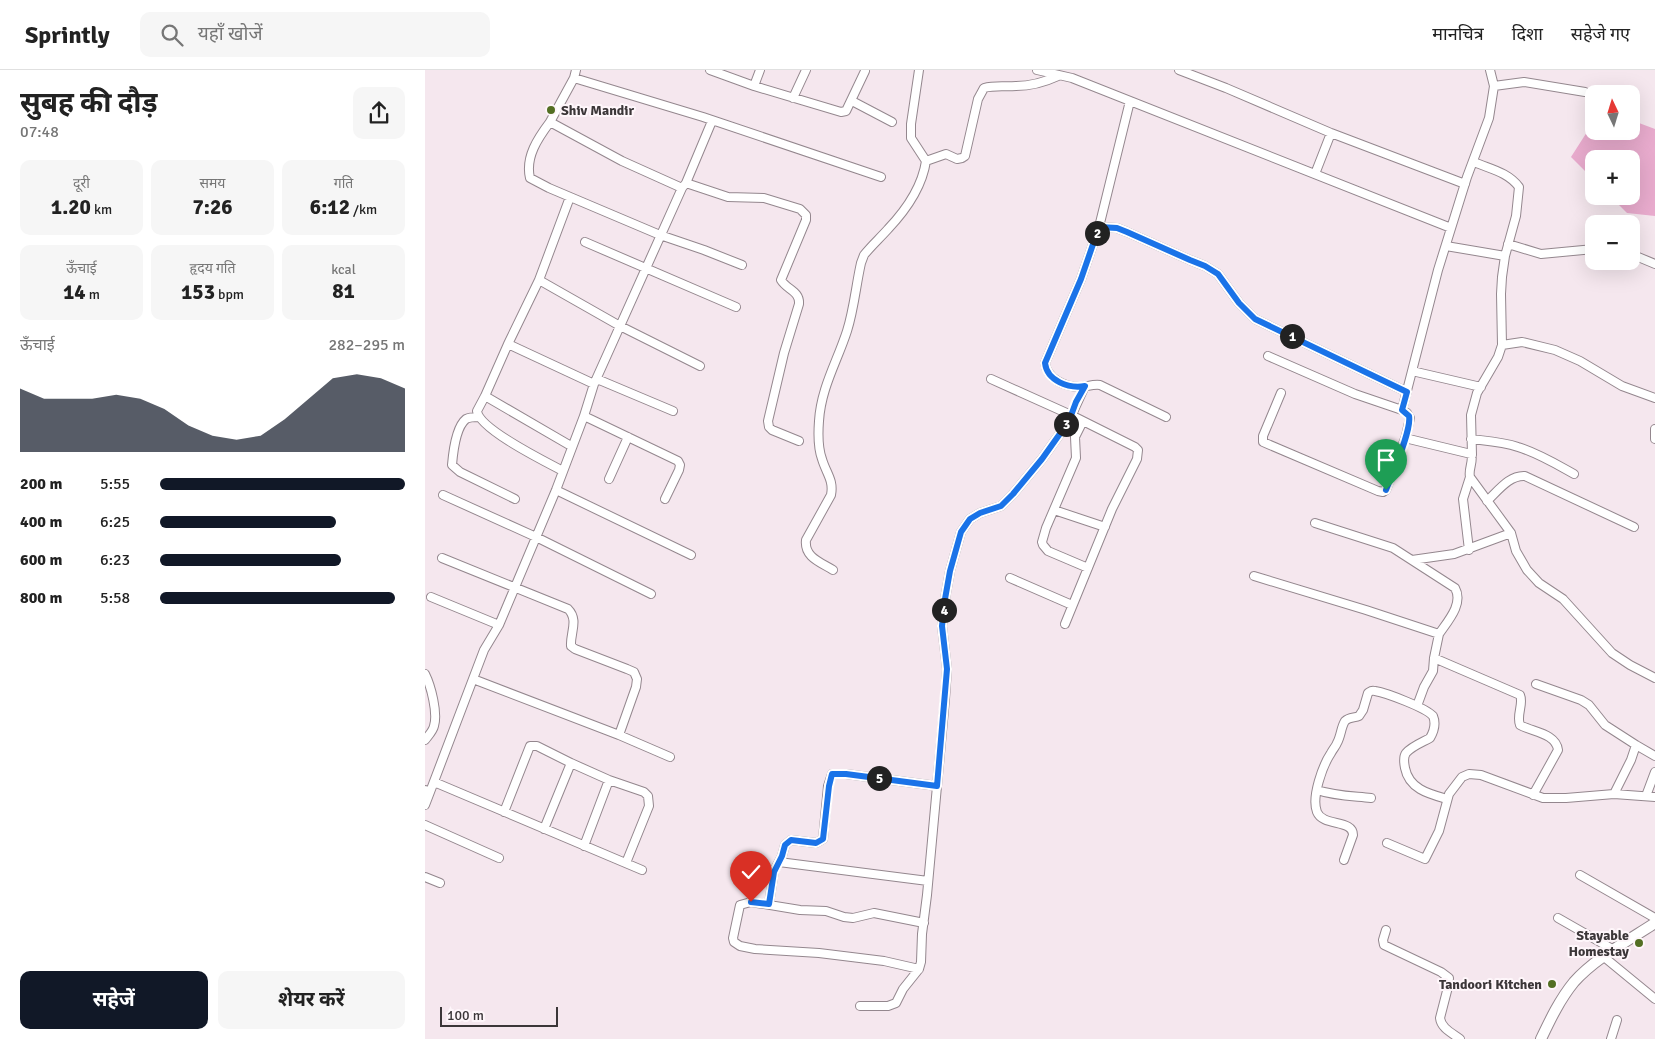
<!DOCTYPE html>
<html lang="hi">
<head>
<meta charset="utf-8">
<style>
	:root { --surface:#fff; --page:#f6f6f6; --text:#222; --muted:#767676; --line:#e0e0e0; --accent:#111827 }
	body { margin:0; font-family:Signika,"Noto Sans Devanagari",sans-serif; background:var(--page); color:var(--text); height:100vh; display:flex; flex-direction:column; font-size:19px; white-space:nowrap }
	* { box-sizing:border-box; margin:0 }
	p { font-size:16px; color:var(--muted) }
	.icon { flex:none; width:28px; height:28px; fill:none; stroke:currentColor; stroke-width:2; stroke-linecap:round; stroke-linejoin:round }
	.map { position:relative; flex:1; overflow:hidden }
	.side { display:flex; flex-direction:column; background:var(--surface); width:425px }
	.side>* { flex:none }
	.needle { width:32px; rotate:356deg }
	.controls { position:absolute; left:1160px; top:15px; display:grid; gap:10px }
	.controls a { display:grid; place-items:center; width:55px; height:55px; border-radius:10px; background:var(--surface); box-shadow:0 5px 20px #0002; font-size:25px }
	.scale { position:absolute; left:15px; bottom:12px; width:118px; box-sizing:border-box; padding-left:5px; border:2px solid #3b3638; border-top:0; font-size:14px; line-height:18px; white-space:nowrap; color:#3b3638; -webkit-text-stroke:4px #fef6fa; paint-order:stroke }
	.pin { position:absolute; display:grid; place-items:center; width:42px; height:42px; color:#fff; margin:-51px -21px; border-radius:50% 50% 50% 0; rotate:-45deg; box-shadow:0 0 5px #0007 }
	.pin .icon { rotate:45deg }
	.km { position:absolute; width:25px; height:25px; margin:-12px; border-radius:50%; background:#222; color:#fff; font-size:14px; line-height:25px; text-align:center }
	.round { display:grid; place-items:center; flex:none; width:52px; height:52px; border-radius:10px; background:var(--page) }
	.summary { display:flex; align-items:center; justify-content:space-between; height:85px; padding:0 20px }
	h1 { font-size:28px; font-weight:700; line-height:38px }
	.metrics { display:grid; grid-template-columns:repeat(3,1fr); gap:8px; height:85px; padding:5px 20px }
	.metrics div { display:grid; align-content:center; border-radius:10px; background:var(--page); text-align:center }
	.metrics b { font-size:21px; font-weight:700 }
	.metrics small { font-size:14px; font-weight:400 }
	.metrics p { font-size:14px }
	.chart { height:140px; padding:10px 20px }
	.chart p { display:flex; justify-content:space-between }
	.chart svg { width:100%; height:90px; margin-top:5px; fill:var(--accent); opacity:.7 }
	.action { display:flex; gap:10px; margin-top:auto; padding:10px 20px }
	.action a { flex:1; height:58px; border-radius:10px; background:var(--accent); color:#fff; font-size:20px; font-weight:700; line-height:58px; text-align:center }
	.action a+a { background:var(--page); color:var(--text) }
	ul { padding:0 20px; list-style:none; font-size:16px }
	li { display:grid; grid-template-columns:80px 60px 1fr; align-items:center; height:38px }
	li i { height:12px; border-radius:6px; background:var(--accent) }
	header { display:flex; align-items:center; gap:30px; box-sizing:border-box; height:70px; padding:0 25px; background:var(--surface); border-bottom:1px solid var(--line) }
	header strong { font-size:24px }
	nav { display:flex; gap:28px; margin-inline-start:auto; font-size:18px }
	.search { width:350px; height:45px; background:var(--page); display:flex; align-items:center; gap:12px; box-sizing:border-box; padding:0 18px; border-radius:10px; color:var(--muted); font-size:19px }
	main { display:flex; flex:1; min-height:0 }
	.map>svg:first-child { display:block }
	.green { fill:#e8abcd }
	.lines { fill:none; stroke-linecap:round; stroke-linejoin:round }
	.minor-casing { stroke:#94878e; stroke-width:10 }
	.tertiary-casing { stroke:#94878e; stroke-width:12 }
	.minor { stroke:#fff; stroke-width:8 }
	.tertiary { stroke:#fff; stroke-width:10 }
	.route-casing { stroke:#fff; stroke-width:10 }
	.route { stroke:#1a73e8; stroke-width:6 }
	.poi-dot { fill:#536f23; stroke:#fef6fa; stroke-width:2 }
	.labels { text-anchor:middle; stroke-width:4; stroke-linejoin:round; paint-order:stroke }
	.poi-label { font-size:14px; font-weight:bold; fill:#3b3638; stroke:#fef6fa; text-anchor:end }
</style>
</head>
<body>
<header>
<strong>Sprintly</strong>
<div class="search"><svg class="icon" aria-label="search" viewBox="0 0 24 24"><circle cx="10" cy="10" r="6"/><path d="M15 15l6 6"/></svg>यहाँ खोजें</div>
<nav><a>मानचित्र</a><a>दिशा</a><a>सहेजे गए</a></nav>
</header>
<main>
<section class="side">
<div class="summary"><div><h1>सुबह की दौड़</h1><p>07:48</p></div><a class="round"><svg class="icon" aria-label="share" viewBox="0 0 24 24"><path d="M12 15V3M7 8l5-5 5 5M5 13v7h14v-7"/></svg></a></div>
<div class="metrics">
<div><p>दूरी</p><b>1.20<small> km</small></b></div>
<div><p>समय</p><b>7:26</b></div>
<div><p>गति</p><b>6:12<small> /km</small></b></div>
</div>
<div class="metrics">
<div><p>ऊँचाई</p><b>14<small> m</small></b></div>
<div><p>हृदय गति</p><b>153<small> bpm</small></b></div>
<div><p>kcal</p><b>81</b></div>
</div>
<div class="chart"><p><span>ऊँचाई</span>282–295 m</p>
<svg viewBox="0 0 160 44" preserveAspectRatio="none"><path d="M0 44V13L10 18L20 18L30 18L40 16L50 18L60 23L70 31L80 36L90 38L100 36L110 28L120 18L130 8L140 6L150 8L160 13V44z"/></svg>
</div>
<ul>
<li><b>200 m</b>5:55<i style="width:100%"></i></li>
<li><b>400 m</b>6:25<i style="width:72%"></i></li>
<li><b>600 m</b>6:23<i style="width:74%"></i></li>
<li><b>800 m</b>5:58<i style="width:96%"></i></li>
</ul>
<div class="action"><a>सहेजें</a><a>शेयर करें</a></div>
</section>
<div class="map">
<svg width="1230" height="969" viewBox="0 0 1230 969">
	<rect width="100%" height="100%" fill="#f5e7ee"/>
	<path class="green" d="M1206,50L1230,59V146L1202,143L1185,126H1206V89H1169V110L1146,87L1169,51V61H1206Z"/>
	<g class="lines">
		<defs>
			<path id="minor" d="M151,0L149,8L278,47L456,107
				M285,0L329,16L416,42L421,41L440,1
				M612,0L647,8L1026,158
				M754,0L801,18L906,63L1040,114
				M149,8L125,52L197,91L257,118L261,113L303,127L339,128L375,139L381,145V150L356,210C362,220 375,221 374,234L359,283L343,351L344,357L347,360L374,371
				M329,16L335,0
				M1069,16L1099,12L1160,22
				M368,28L381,0
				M427,31L467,52
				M705,31L674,157L656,209L620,293C622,309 640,317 655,317C662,317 667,314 675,315L741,347
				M125,52C113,68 100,87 105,108L124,118L235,165L279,180L317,195
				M501,91L521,84L532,89L537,88L540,86L553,29L559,18C570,15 580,17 591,16C606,16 620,12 633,6
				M890,104L906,63
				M261,113L287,51
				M1189,154V153
				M674,157L692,158L702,162L765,190L780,196L793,204L814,233L830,249L982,322
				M160,172L311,237
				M1083,174L1116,184L1169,179
				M1021,176L1080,186
				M1206,184L1230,194
				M114,210L145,127
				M83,274L114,210L195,256L275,296
				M1077,275L1097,272L1130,280L1155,291L1197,316L1230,328
				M843,286L930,324L977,340
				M987,301L977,340L982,343L985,348L981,366L984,369L1046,384C1049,391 1043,399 1045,407L1086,463L1091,481L1102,500L1114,513L1138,529L1187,583L1205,595L1230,608
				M172,309L248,341
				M566,309L646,345L710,377L713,380L712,389L687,439L640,554
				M1056,317L987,301L1013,200L1042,107L1064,48L1069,16L1065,0
				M856,323L838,366V372L953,421L958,422L961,420L981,366
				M60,326L83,274L169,314
				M159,346L253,391L255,395L254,400L240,429
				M53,347C49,347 45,347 41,349C31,357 28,383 27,395L35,402L90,429
				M658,351L650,367L651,388L621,458L617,472L618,475L623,481L663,498
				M1230,359V369
				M1046,369C1062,371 1078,372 1093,377C1113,383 1131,394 1149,404
				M1047,385L1046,345L1052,323L1073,287L1077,275L1076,224L1077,207L1080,186L1091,146L1094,117C1083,102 1065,99 1049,92
				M138,401C121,392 54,359 52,341L60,326L146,376
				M184,409L203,367
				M131,420L266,485
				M18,425L111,467L226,524
				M1062,431C1073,421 1084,405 1100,406L1209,457
				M629,440L680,457
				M890,453L968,478L1030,518C1039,534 1022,552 1014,564
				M1044,480L1038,429L1045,407
				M17,488L143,539C154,550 145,563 146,576L150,579L202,599L209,602L212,609L211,617L194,665L48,609
				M987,490L1029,484L1086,463
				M408,500C395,492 379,487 381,470L406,425C409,410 401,403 397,389C393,378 393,364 394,351C396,318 412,292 422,261C429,239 431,215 436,193L439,185C446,176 455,168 463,159C481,140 497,118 501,91L486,68V54L494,0
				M829,506L941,540L1014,564L1009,588L1008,601L999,617L992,636
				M585,508L647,535
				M6,527L74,555
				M1009,588L1095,625C1099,634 1091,645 1095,655C1107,662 1131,663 1133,680L1108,725
				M0,604C6,616 13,643 9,656C8,661 3,666 0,670
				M1111,614L1156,630L1164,635L1180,655L1211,675L1206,690L1189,724
				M194,665L245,687
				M1211,675L1230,686
				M9,712L217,800
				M0,720L5,722L59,580L74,555L131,420L159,346L169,314L257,118
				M892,720C910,726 927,726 946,728
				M1221,726L1230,702
				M0,735L5,722
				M79,742L105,676H112L146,693
				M0,755L74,788
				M119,759L146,693L184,710L219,722L223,726L224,736L201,793
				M962,773L1000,789L1014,761L1024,724L1037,707L1044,704L1056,705L1118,728H1141L1189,724L1230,727
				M159,776L184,710
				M919,790L928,765C928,749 898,757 892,742C886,727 898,695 906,683C908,679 911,676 912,673C916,666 916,657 920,651C924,647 930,648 934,646L938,640L943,623C946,621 946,620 950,621C962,623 1001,638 1008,646C1011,653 1009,661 1005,668C998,672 987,676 981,683C978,687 979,693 980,698C984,719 1004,724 1022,729
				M354,792L503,811
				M1155,805L1230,848
				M0,807L15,813
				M344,834L349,801L357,786L360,775L366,770L391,773L398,769L403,716L407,704H421L512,716
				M1133,848L1189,880
				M961,860L958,870L959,875L1016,902L1024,908L1023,917L1015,948C1016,958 1027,963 1035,969
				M1179,887L1230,929
				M494,899L459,891L394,883L330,879L315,876L309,872L308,868L315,835L326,832L375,840L401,841L419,847L428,848L449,843L499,853
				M435,936H463L471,933L478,919L494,899L496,892L497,864L502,825L520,629L522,599L517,556L520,529L525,501L536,462L545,449L555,443L576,436L588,424L617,389L644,351L660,316
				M1186,969L1192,950"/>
			<path id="tertiary" d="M1116,969C1125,950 1135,929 1149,912C1169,889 1204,870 1230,853"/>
		</defs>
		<use href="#minor" class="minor-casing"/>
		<use href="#tertiary" class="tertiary-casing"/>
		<use href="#minor" class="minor"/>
		<use href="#tertiary" class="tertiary"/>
	</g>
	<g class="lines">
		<defs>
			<path id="route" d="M326,832L344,834L349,802L357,786L360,775L366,770L391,773L398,769L404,716L407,704H421L512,716L522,599L517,556L520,529L525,501L536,462L545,449L555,443L576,436L588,424L617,389L644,351L651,332L660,316C644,319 622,311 620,293L656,209L674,157L692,158L702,162L765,190L780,196L793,204L814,233L830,249L982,322L977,340L984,346C987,360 967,404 961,420"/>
		</defs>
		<use href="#route" class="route-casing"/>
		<use href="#route" class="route"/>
	</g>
	<g class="poi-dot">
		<circle cx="126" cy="40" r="5"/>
		<circle cx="1214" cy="873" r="5"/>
		<circle cx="1127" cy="914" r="5"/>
	</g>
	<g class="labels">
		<g class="poi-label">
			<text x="136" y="45" text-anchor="start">Shiv Mandir</text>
			<text x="1204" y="870">Stayable<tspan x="1204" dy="16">Homestay</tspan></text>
			<text x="1117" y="919">Tandoori Kitchen</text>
		</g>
	</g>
</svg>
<div class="controls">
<a><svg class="needle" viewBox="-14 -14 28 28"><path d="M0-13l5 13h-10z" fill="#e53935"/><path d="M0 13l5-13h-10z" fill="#767676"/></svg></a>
<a>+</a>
<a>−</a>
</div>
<div class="scale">100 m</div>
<div class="pin" style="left:961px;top:420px;background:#1e9e55"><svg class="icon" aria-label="arrive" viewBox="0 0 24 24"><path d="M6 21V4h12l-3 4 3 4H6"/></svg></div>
<div class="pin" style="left:326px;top:832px;background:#d93025"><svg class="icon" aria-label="check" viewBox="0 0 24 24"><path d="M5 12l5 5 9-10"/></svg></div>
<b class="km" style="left:867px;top:266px">1</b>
<b class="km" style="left:672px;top:163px">2</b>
<b class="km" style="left:641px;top:354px">3</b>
<b class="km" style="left:519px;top:540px">4</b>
<b class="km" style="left:454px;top:708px">5</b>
</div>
</main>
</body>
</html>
